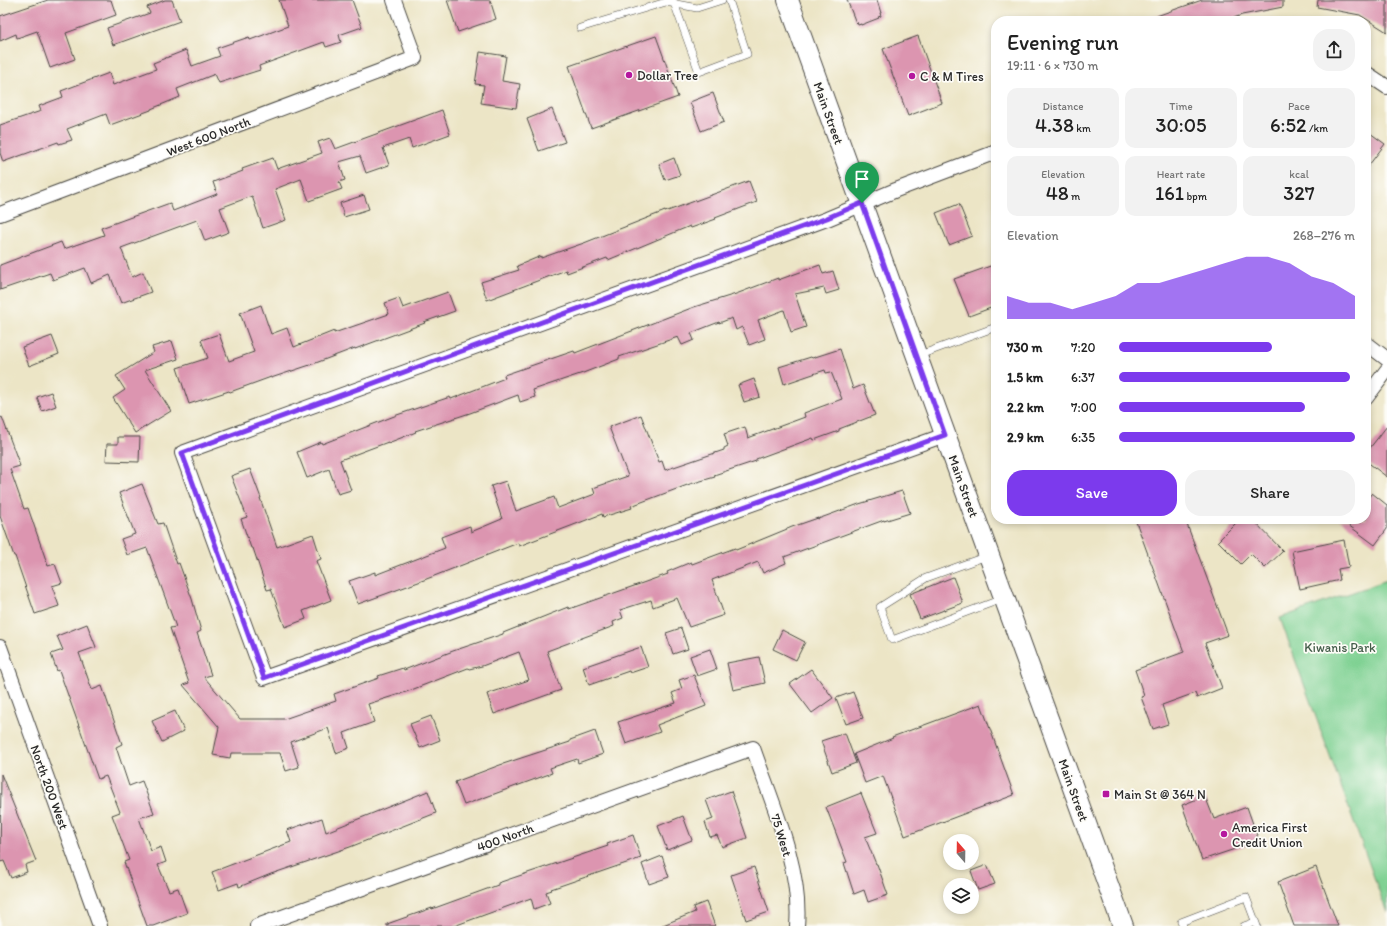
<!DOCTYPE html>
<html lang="en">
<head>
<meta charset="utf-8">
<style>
	:root { --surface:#fff; --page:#f2f2f2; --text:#222; --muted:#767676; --accent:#7c3aed }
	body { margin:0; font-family:Itim,sans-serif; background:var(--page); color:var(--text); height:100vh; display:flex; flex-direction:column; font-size:15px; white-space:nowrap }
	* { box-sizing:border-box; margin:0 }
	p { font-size:13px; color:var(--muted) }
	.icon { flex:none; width:22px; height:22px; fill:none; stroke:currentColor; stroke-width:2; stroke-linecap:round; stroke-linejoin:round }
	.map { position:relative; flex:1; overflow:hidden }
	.side { position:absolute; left:991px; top:16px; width:380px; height:508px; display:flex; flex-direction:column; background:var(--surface); border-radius:16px; box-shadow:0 2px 6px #0003 }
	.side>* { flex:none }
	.needle { width:26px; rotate:340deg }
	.controls { position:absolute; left:943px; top:834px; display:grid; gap:8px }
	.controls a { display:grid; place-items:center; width:36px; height:36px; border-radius:50%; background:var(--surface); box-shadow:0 2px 6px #0003; font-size:20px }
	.pin { position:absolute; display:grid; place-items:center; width:34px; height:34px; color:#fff; margin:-41px -17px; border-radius:50% 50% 50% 0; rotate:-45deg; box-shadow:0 0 4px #0007 }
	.pin .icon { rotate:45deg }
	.round { display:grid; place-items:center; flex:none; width:42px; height:42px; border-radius:16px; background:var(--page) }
	.summary { display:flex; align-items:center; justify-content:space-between; height:68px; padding:0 16px }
	h1 { font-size:22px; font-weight:600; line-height:30px }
	.metrics { display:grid; grid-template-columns:repeat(3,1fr); gap:6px; height:68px; padding:4px 16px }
	.metrics div { display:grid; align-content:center; border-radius:10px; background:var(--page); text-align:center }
	.metrics b { font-size:20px; font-weight:600 }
	.metrics small { font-size:11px; font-weight:400 }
	.metrics p { font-size:11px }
	.chart { height:112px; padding:8px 16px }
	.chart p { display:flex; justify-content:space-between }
	.chart svg { width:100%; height:72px; margin-top:4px; fill:var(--accent); opacity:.7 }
	.primary-button { display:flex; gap:8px; margin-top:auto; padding:8px 16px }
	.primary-button a { flex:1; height:46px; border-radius:16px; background:var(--accent); color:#fff; font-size:16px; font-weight:600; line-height:46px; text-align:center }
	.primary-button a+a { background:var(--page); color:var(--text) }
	ul { padding:0 16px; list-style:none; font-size:13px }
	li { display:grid; grid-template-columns:64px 48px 1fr; align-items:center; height:30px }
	li i { height:10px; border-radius:5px; background:var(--accent) }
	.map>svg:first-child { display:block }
	.green { fill:#7fd193; stroke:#557e5f }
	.building { fill:#dc95b0 }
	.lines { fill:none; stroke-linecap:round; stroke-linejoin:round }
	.service-casing { stroke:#484742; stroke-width:8 }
	.minor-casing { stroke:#484742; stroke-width:16 }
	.secondary-casing { stroke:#484742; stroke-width:22 }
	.service { stroke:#fff; stroke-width:7 }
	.minor { stroke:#fff; stroke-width:14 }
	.secondary { stroke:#fff; stroke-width:20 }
	.route-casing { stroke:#fff; stroke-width:8 }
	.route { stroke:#7c3aed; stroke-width:5 }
	.poi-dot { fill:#b5179e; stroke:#fdfcf7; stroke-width:1.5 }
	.labels { text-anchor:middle; stroke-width:3.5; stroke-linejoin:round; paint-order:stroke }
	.poi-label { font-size:13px; fill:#2b2b2b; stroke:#fdfcf7; text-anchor:start }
	.street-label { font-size:13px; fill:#2b2b2b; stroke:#fdfcf7 }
	.park-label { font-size:13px; fill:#445d4a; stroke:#fdfcf7 }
</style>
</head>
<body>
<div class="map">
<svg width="1387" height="926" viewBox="0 0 1387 926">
	<rect width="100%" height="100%" fill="#fdfcf7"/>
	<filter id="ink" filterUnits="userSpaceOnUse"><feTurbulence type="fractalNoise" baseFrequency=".025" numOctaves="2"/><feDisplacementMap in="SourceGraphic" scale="8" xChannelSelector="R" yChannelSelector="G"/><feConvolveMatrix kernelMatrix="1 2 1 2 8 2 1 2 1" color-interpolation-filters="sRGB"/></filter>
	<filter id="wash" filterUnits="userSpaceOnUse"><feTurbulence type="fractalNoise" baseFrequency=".012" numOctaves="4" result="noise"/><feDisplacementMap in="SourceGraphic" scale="16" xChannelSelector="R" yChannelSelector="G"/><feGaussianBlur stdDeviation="0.9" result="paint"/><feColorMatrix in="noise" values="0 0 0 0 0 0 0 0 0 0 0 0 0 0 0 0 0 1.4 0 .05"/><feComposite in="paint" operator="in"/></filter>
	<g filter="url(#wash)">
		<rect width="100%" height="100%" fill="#ece5c6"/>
		<path class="green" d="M1387,580V913L1280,618Z"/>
		<g id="blocks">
			<path class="building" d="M48,0H111L116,15L66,33L75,59L50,68L37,31L17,38L16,34L0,41V16Z
				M165,0H172L180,21L113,45L107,28L150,13L147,7Z
				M279,0H352L362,27L339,35L341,42L326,47L324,42L259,66L260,70L219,83L215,74L177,89L180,97L151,109V110L110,125L106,114L67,129L72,140L59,144L58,142L3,162L0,153V125L41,111L39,106L63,97L61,91L109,73L113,85L156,69L153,63L186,50L192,66L220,56L217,48L249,37L250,40L288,26Z
				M447,0H490L496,19L458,32Z
				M847,0H877L881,13H880L881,16L878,17L879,18L861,25V24L858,25L857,22L856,23Z
				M1202,0H1283V7L1242,15L1225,21H1148V19Z
				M1318,0H1387V32L1360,15L1317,7Z
				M656,36L678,97L591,128L569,66Z
				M918,36L942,103L908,116L883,49Z
				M480,52L506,56L502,81L520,84L516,108L481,103L484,85L475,84Z
				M713,93L724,122L701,131L690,102Z
				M552,109L565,142L539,151L527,119Z
				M442,110L450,134L412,148L409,139L383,148L389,165L366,173L360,156L339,162L345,180L339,182L342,189L309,201L301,179L275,189L286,220L263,228L252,196L220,208L229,232L205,241L197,220L121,248L132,277L143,272L151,292L121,303L110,275L91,283L85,268L53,280L50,273L0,290V265L61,242L64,249L104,235L101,228L170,203L173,211L217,194L213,182L243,171L242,169L273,158L277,169L322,153L318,142L330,138L335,149Z
				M1366,130L1385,144L1366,169Z
				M674,158L680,175L665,180L659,164Z
				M749,181L757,202L715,218L716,219L691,228L690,226L608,260L607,258L567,273L566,270L487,300L481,282L519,270L517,266L541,256V258L584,243L665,211V212Z
				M364,195L369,209L344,217L340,203Z
				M959,204L972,236L949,245L936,213Z
				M996,264V306L969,316L954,279Z
				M820,265L823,274L833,271L839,290L826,294L824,288L795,294L806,327L791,332L784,310L758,320L765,339L749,345L742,327L736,330L732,318L719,323V322L691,333L694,340L682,345L678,337L619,357V359L583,373L533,390L535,397L520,402L518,395L470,413L415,431L416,432L388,443V442L340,460L351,490L338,494L329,469L307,478L297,452L321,442L322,444L397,415L450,397L451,399L505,378L504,375L574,351L575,353L694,307L736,294L778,278V280Z
				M448,292L455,311L424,322L425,323L355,349V348L313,364L271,378V377L230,392L229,391L189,404L177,368L208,358L201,340L219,334L229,361L254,352L240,313L261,305L271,334L287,328L294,347L334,331V333L389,314L385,303L399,298L403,308Z
				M52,336L59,354L29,366L22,347Z
				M172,341L178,359L145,370L171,411L135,433L113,398L125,390L116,376L154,352L152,347Z
				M840,349L853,389L863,385L875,415L839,429V431L814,440L813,438L756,459V461L714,475L715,477L690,484L631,506L632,508L603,517L602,514L519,546L518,543L424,580L358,604L349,581L375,572V575L445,548L441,537L470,526L471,532L502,519L491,486L506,481L516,511L554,497L558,508L595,494L593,488L628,476L609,427L641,415L659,462L662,461L665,470L724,450V448L728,446L724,434L745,427L748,438L805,417L804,413L842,399L831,372L826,373L825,370L784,384L779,367L811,357L812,358Z
				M754,379L760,397L744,402L738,385Z
				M51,392L56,406L42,411L37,397Z
				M2,417L20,466L10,469L24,509L28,508L48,566L55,564L62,583L52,586L59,606L35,614L15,556H14L0,516V418Z
				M1387,426V477L1366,461V453Z
				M118,437H140L139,462L106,461L107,444H118Z
				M250,469L261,498H260L277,547L313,534L321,559L316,561L331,600L303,611L306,619L285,627L271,589L267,590L253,548H251L241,519L247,517L231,476Z
				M142,484L158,524L163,523L177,564L179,563L192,599L201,631L197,633L211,675L204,677L240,719H284L336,701L334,694L379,678L378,676L403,668L404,670L453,651L503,634V633L568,607L569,609L668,574L667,572L691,562L692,564L735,548L736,550L792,527L818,518V519L859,504L902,491L910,513L884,521V520L784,557L786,563L763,573L758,562L712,580L724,615L689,627L677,598L653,607L651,600L620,610L623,618L613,622L614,626L547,651L561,690L522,704L494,714L487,694L529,680L519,652L482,666L469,669L468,668L406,692L368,704L374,722L344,733L349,748L336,753L328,728L291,742L299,767L286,771L280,753H231L230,758L213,755L219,727L183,685L189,683L170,628L176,627L147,548L127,555L121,539L135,534L119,493Z
				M1372,493L1387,505V529L1375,545L1340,519H1366V500Z
				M1135,519H1185L1228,635L1205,643L1222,688L1197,698L1195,693L1162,705L1168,724L1153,729L1141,697L1144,696L1135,670L1184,652Z
				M1240,519H1252L1283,551L1265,568L1251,554L1241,564L1218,541Z
				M1344,540L1349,567L1338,569L1340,580L1300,589L1292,551Z
				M953,577L963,603L920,619L910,594Z
				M87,624L96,647L79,653L92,690L102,686L122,744L116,747L129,786L142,781L154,813L139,818L151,851L161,847L166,862L158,865L169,891L178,888L187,913L153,926H147L124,862L129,860L112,815L120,812L106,776L98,779L59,670L57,671L51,654L63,650L57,636Z
				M681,628L688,649L673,654L666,633Z
				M782,630L805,642L796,660L773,649Z
				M641,647L648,667L630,673L629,671L589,685L583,667Z
				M710,649L717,669L697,676L690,656Z
				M759,657L765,683L733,690L727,663Z
				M811,669L833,698L812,713L790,684Z
				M694,675L706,706L657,725L660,732L626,744L618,722L676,703L672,693L682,689L679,680Z
				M853,692L863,718L846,724L836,698Z
				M981,704L1014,795L905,836L883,776L865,783L854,754L893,738L892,737Z
				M175,711L184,731L162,742L152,721Z
				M431,716L440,740L420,748L410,724Z
				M595,731L603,754L578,763L577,759L550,768L552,773L464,805L455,782L500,765L570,742V740Z
				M845,733L856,763L832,772L821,741Z
				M1,774L36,861L25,865L27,872L11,878L4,861L0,862Z
				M428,791L436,813L350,847L271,874L239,887L238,883L219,890L212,872L291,842L287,830L322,818L326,832Z
				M731,791L747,838L722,847L717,835L710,837L705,822L713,819L706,800Z
				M861,793L877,833L865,837L876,864H877L888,895L868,902L864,890L854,894L844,863L847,862L826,807Z
				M1205,796L1214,819L1247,807L1259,841L1202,860L1182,805Z
				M683,816L692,840L667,850L658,826Z
				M633,835L641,858L551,889L552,890L546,892L550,903L534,909L531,898L454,926H387V924L432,908V909L498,885V883L608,846L607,844Z
				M662,856L669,877L649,884L642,864Z
				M987,865L995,884L978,890L971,871Z
				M754,867L769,912L746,920L731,875Z
				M1316,867L1338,926H1294L1278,882Z
				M706,902L715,926H663V925L695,912L693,907Z"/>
		</g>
	</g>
	<g filter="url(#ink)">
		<use href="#blocks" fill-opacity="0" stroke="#484742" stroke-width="1"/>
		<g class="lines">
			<defs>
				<path id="service" d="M673,0L699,72L747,54L729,0
					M580,28L666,2L697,8L722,0
					M917,356L996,327
					M987,556L926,578L880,607L892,640L1002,599
					M1183,926L1181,922L1246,897L1257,926
					M1244,926L1255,922"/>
				<path id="minor" d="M1366,73L1387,87
					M0,214L415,58L394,0
					M1366,343L1387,359
					M1366,398L1387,370
					M945,435L264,678L182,453L827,219L896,190L996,152
					M0,647L100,926
					M257,926L753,748C772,803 802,868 797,926"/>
				<path id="secondary" d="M788,0L1123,926"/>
			</defs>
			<use href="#service" class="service-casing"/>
			<use href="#minor" class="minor-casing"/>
			<use href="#secondary" class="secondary-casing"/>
			<use href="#service" class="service"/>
			<use href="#minor" class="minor"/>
			<use href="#secondary" class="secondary"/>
		</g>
	</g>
	<g class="lines" filter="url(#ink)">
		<defs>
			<path id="route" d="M862,203L945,435L264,678L182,453L827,218Z"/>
		</defs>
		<use href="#route" class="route-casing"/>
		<use href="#route" class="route"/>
	</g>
	<g class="poi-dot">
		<circle cx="629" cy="75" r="4"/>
		<circle cx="912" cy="76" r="4"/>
		<rect x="1102" y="790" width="8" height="8" rx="2"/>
		<circle cx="1224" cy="834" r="4"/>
	</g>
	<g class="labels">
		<g class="poi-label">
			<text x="637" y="80">Dollar Tree</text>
			<text x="920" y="81">C &amp; M Tires</text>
			<text x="1114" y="799">Main St @ 364 N</text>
			<text x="1232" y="832">America First<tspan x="1232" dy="15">Credit Union</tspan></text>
		</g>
		<g class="street-label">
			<text transform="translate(829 113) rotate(70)" y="5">Main Street</text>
			<text transform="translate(208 136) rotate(-21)" y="5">West 600 North</text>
			<text transform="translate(964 486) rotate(70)" y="5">Main Street</text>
			<text transform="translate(50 787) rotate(70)" y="5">North 200 West</text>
			<text transform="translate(1074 790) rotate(70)" y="5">Main Street</text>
			<text transform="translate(782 835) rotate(73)" y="5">75 West</text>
			<text transform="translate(505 837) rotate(-20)" y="5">400 North</text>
		</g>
		<g class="park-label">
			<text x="1340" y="652">Kiwanis Park</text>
		</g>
	</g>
</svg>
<div class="controls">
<a><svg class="needle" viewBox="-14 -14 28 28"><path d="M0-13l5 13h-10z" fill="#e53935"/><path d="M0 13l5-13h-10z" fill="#767676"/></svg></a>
<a><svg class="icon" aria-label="layers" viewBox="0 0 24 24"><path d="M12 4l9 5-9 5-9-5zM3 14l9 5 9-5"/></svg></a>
</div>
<div class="pin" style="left:862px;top:203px;background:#1e9e55"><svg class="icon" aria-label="arrive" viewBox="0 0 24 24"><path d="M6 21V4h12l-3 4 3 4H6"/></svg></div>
<section class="side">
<div class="summary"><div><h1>Evening run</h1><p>19:11 · 6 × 730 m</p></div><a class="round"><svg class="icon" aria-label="share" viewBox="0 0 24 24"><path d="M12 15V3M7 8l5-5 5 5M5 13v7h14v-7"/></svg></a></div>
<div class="metrics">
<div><p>Distance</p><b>4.38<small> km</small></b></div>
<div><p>Time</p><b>30:05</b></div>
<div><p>Pace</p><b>6:52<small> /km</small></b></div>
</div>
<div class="metrics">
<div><p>Elevation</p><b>48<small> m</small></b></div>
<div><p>Heart rate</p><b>161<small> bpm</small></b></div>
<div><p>kcal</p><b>327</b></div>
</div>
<div class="chart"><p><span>Elevation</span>268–276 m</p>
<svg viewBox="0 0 160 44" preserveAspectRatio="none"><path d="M0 44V30L10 34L20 34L30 38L40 34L50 30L60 22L70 22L80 18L90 14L100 10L110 6L120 6L130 10L140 18L150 22L160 30V44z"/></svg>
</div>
<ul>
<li><b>730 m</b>7:20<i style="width:65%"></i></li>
<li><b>1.5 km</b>6:37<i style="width:98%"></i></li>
<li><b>2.2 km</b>7:00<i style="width:79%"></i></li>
<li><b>2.9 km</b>6:35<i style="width:100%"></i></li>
</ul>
<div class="primary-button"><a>Save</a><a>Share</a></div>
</section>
</div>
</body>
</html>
